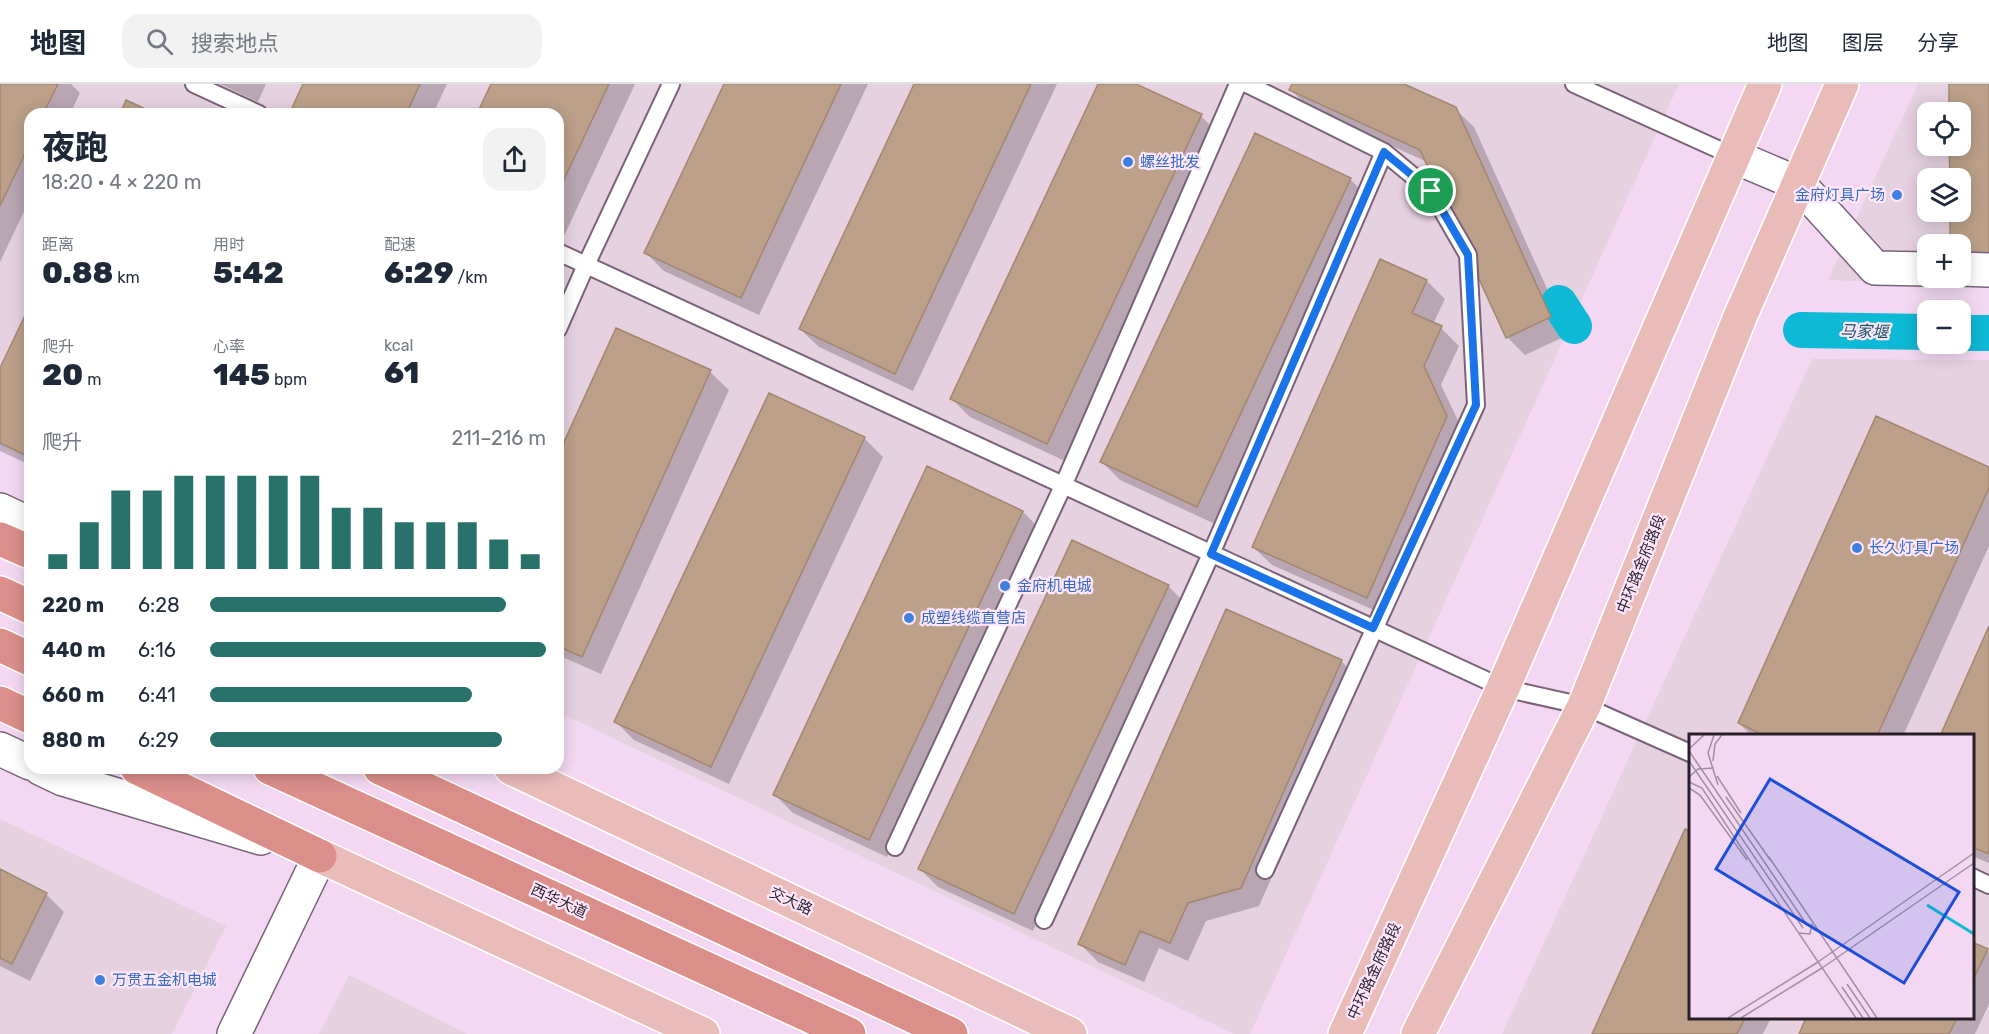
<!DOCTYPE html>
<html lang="zh">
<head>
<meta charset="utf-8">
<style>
	:root { --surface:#fff; --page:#f2f2f3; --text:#1f2937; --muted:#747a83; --line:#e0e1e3; --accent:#29726b }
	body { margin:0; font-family:Rubik,"Noto Sans SC",sans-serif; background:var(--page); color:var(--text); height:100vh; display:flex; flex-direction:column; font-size:22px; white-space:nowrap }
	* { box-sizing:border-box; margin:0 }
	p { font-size:20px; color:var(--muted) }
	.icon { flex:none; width:33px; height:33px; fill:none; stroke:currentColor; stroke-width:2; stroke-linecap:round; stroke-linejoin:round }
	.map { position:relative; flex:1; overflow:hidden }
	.sheet { position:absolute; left:24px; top:24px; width:540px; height:666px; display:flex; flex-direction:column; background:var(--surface); border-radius:18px; box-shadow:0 3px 15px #0003 }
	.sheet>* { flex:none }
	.controls { position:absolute; left:1917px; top:18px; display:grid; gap:12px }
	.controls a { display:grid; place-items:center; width:54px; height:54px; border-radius:12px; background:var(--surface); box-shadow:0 3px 15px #0003; font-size:30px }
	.pin { position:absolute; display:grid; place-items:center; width:51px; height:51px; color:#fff; margin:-26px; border:3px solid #fff; border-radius:50%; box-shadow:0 2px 6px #0007 }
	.round { display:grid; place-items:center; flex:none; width:63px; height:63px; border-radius:18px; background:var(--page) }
	.headline { display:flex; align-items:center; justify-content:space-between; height:102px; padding:0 18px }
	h1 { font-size:33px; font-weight:800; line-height:45px }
	.metrics { display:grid; grid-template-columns:repeat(3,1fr); gap:9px; height:102px; padding:6px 18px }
	.metrics div { display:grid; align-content:center }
	.metrics b { font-size:30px; font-weight:800 }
	.metrics small { font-size:16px; font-weight:400 }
	.metrics p { font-size:16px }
	.chart { height:168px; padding:12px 18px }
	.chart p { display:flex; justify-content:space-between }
	.chart svg { width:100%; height:108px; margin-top:6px; stroke:var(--accent); stroke-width:6 }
	ul { padding:0 18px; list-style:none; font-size:20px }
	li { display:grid; grid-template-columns:96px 72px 1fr; align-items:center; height:45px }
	li i { height:15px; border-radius:8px; background:var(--accent) }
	header { display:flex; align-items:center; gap:36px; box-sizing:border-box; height:84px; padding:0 30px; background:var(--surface); border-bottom:2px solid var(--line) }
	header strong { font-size:28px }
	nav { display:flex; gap:33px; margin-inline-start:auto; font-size:21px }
	.search { width:420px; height:54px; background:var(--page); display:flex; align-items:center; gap:15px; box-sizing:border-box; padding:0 21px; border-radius:18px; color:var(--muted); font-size:22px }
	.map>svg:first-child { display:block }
	.commercial { fill:#e6d1e0; fill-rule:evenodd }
	.shadow { fill:#0003 }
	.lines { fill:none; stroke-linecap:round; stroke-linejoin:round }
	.canal { stroke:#0eb9d6; stroke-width:36 }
	.building { fill:#bca089; stroke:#a28770; stroke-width:1.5 }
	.lane-casing { stroke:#7a6279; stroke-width:20 }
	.street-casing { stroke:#7a6279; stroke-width:36 }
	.secondary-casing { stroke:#7a6279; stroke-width:36 }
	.primary-casing { stroke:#fff; stroke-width:36 }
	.highway-casing { stroke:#fff; stroke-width:36 }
	.lane { stroke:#fff; stroke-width:16 }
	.street { stroke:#fff; stroke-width:33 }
	.secondary { stroke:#fff; stroke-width:33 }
	.primary { stroke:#e9bcb9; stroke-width:33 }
	.highway { stroke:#db8f8b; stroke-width:33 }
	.route-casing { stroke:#fff; stroke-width:12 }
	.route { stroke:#1a73e8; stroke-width:8 }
	.shop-dot { fill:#3f7fe0; stroke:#fee7fd; stroke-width:2 }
	.labels { text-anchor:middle; stroke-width:4.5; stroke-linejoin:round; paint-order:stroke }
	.shop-label { font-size:15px; fill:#366cbe; stroke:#fee7fd; text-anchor:start }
	.street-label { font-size:15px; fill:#291f29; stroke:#fee7fd }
	.water-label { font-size:16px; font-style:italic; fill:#195461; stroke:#fee7fd }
	.inset-river { fill:none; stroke:#0eb9d6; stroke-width:3 }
	.inset-road { fill:none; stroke:#a38ea2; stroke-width:1.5 }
	.view { fill:#1d4ed8; fill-opacity:0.15; stroke:#1d4ed8; stroke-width:3 }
	.inset-edge { fill:none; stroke:#291f29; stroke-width:3 }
</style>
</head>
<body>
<header>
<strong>地图</strong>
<div class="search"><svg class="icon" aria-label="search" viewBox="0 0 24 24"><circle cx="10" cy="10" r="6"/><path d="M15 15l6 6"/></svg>搜索地点</div>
<nav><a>地图</a><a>图层</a><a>分享</a></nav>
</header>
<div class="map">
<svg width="1989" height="950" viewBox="0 0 1989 950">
	<rect width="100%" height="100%" fill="#f4d8f3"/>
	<path class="commercial" d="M0,0H1679L1250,950H1234L558,628V30H30V376L0,361Z
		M1918,0H1989V202L1828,196ZM1928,28H1960V62H1928ZM1928,94H1960V128H1928ZM1928,160H1960V194H1928Z
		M1812,275L1989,276V950H1502ZM1690,652H1972V934H1690Z
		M0,735L226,842L172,950H0Z
		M349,891L467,950H319Z"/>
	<path class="shadow" d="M0,0H71L80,9L70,30H30V115L0,178Z
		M220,0H266L258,18Z
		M305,0H447L433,30H298L293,25Z
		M493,0H635L564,152L558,149V30H479Z
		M726,0H868L759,231L664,187L646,169Z
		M915,0H1057L913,307L819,263L800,245Z
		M1100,0H1132L1201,32L1219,50L1065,377L970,333L952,315Z
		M1294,0H1400L1455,25L1474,43L1568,251L1525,271L1507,253L1427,78L1309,24L1291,6Z
		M1951,0H1989L1960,160H1951V128H1960V94H1951V62H1960V28H1951Z
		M1350,95L1368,113L1215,440L1120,396L1102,378Z
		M1427,197L1445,215L1433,240L1441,244L1459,262L1441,301L1465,351L1385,531L1272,481L1253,463Z
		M30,224V381L0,367V288Z
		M616,246L710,288L729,306L601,590L558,571V375Z
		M770,311L865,355L883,373L729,700L634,656L616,638Z
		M928,384L1023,428L1041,446L887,773L793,729L775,711Z
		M1989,384V462L1903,652H1752L1739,639Z
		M1168,502L1186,520L1033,847L938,803L920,785Z
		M1989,546V779L1972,772V652Z
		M1341,577L1360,595L1259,822L1206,837L1188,877L1159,864L1144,898L1098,878L1079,859Z
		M1686,747L1690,749V934H1771L1763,950H1594Z
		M0,787L46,810L64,828L30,897L0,882Z
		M1972,860L1989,868V920L1975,950H1800L1808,934H1972Z"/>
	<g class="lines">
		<path class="canal" d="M1559,219L1574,242
			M1801,246L1928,248
			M1960,249H1989"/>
	</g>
	<path class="building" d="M0,0H58L43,30H30V59L0,122Z
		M303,0H420L406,30H301L291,26Z
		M491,0H609L558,108V30H477Z
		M724,0H841L741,214L644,169Z
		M914,0H1031L895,290L799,245Z
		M1098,0H1136L1202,30L1047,360L950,315Z
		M1292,0H1404L1456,23L1551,233L1506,254L1420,66L1289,6Z
		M1949,0H1989V184H1960V160H1950V128H1960V94H1950L1949,62H1960V28H1949Z
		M126,16L156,30H120Z
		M1255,49L1351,94L1197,423L1100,378Z
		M1380,175L1427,196L1412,229L1442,242L1424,282L1447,332L1367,514L1252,463Z
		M30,221V373L0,359V284Z
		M616,244L711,286L582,573L558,562V371Z
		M769,309L865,353L711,683L614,638Z
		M1876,332L1989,383V404L1877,652H1765L1738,639Z
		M927,382L1023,427L869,756L773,711Z
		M1072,456L1169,501L1014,830L918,785Z
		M1226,525L1342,576L1241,804L1188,819L1170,859L1140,847L1125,881L1078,860Z
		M1989,542V770L1972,763V652H1940Z
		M1685,745L1690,747V934H1745L1737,950H1592Z
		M0,785L47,809L12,880L0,874Z
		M1972,858L1988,865L1972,898Z
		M1806,934H1957L1949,950H1799Z"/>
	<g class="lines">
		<defs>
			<path id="lane" d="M194,0L259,30
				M1247,0L1384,68L1431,107L1468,171L1476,321L1265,786
				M1574,0L1733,72
				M558,168L1503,604L1584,622L1690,669
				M558,245L586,181L671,0
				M895,763L1063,402L1238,0
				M1972,793L1989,801
				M1044,836L1211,470L1384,68"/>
			<path id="street" d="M1733,72L1799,100L1875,184L1928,185
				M1960,185L1989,186
				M234,950L320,772"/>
			<path id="secondary" d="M0,426L30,440
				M0,665L30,679
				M40,684L63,695L261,754"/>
			<path id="primary" d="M511,684L1070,950
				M320,772L703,950
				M1345,950L1503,604L1765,0
				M1418,950L1584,622L1740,233L1842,0"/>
			<path id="highway" d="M0,455L30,468
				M0,509L30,523
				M0,561L30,575
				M0,619L30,633
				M137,684L320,772
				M270,684L849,950
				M380,684L951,950"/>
		</defs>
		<use href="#lane" class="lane-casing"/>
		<use href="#street" class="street-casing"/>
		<use href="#secondary" class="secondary-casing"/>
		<use href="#primary" class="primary-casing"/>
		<use href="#highway" class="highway-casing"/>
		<use href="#lane" class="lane"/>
		<use href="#street" class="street"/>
		<use href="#secondary" class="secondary"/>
		<use href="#primary" class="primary"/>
		<use href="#highway" class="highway"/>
	</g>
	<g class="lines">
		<defs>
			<path id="route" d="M1384,68L1431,107L1468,171L1476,321L1373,544L1211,470Z"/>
		</defs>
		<use href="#route" class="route-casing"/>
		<use href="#route" class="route"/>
	</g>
	<g class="shop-dot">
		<circle cx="1128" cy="78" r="6"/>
		<circle cx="1897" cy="111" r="6"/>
		<circle cx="1857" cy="464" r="6"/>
		<circle cx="1005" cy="502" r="6"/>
		<circle cx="909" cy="534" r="6"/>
		<circle cx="100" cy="896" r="6"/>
	</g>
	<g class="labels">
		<g class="shop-label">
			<text x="1140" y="83">螺丝批发</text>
			<text x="1885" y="116" text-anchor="end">金府灯具广场</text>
			<text x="1869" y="469">长久灯具广场</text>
			<text x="1017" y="507">金府机电城</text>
			<text x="921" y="539">成塑线缆直营店</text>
			<text x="112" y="901">万贯五金机电城</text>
		</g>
		<g class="street-label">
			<text transform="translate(1641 480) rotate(-68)" y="5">中环路金府路段</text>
			<text transform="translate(559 817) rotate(25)" y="5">西华大道</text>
			<text transform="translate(791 817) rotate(25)" y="5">交大路</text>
			<text transform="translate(1374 887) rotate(-65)" y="5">中环路金府路段</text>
		</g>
		<g class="water-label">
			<text transform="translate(1864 247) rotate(1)" y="6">马家堰</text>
		</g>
	</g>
	<g transform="translate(1689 650)">
		<rect width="285" height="285" fill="#f4d8f3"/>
		<path class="inset-river" d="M238,171L285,200"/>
		<path class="inset-road" d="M25,1L19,19L29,51M0,15L15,1M0,17L118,191M0,27L114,194M24,27L26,10L33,1M28,42L52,79M0,43L9,35L25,34M0,48L13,54L67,136M0,54L11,61L58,126M37,63L82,127M80,123L188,284M65,133L167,284M110,199L121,200L123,190M129,228L285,119M133,234L285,129M158,250L181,284M153,253L174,284M39,284L129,228M52,284L133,234"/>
		<path class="view" d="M81,45L270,158L215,249L27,135Z"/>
		<rect width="285" height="285" class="inset-edge"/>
	</g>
</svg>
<div class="controls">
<a><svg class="icon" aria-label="locate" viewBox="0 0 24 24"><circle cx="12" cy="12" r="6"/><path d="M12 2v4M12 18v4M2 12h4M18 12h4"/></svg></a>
<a><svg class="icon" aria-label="layers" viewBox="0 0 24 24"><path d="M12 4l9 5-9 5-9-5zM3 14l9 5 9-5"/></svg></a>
<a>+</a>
<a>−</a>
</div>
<div class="pin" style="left:1431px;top:107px;background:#1e9e55"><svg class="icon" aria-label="arrive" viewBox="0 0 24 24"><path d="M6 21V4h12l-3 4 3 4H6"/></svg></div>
<section class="sheet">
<div class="headline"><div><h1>夜跑</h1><p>18:20 · 4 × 220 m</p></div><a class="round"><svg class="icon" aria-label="share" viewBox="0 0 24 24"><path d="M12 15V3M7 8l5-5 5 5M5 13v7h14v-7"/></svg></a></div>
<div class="metrics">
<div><p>距离</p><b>0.88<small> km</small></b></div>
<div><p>用时</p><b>5:42</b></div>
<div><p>配速</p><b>6:29<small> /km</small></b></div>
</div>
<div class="metrics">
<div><p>爬升</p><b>20<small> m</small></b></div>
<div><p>心率</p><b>145<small> bpm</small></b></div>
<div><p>kcal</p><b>61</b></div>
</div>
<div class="chart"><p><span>爬升</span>211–216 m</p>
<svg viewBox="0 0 160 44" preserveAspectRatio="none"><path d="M5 44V38M15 44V25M25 44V12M35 44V12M45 44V6M55 44V6M65 44V6M75 44V6M85 44V6M95 44V19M105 44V19M115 44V25M125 44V25M135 44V25M145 44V32M155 44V38"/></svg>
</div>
<ul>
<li><b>220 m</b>6:28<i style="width:88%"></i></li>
<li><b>440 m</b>6:16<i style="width:100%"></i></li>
<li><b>660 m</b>6:41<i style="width:78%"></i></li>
<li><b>880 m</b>6:29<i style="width:87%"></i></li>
</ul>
</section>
</div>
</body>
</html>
